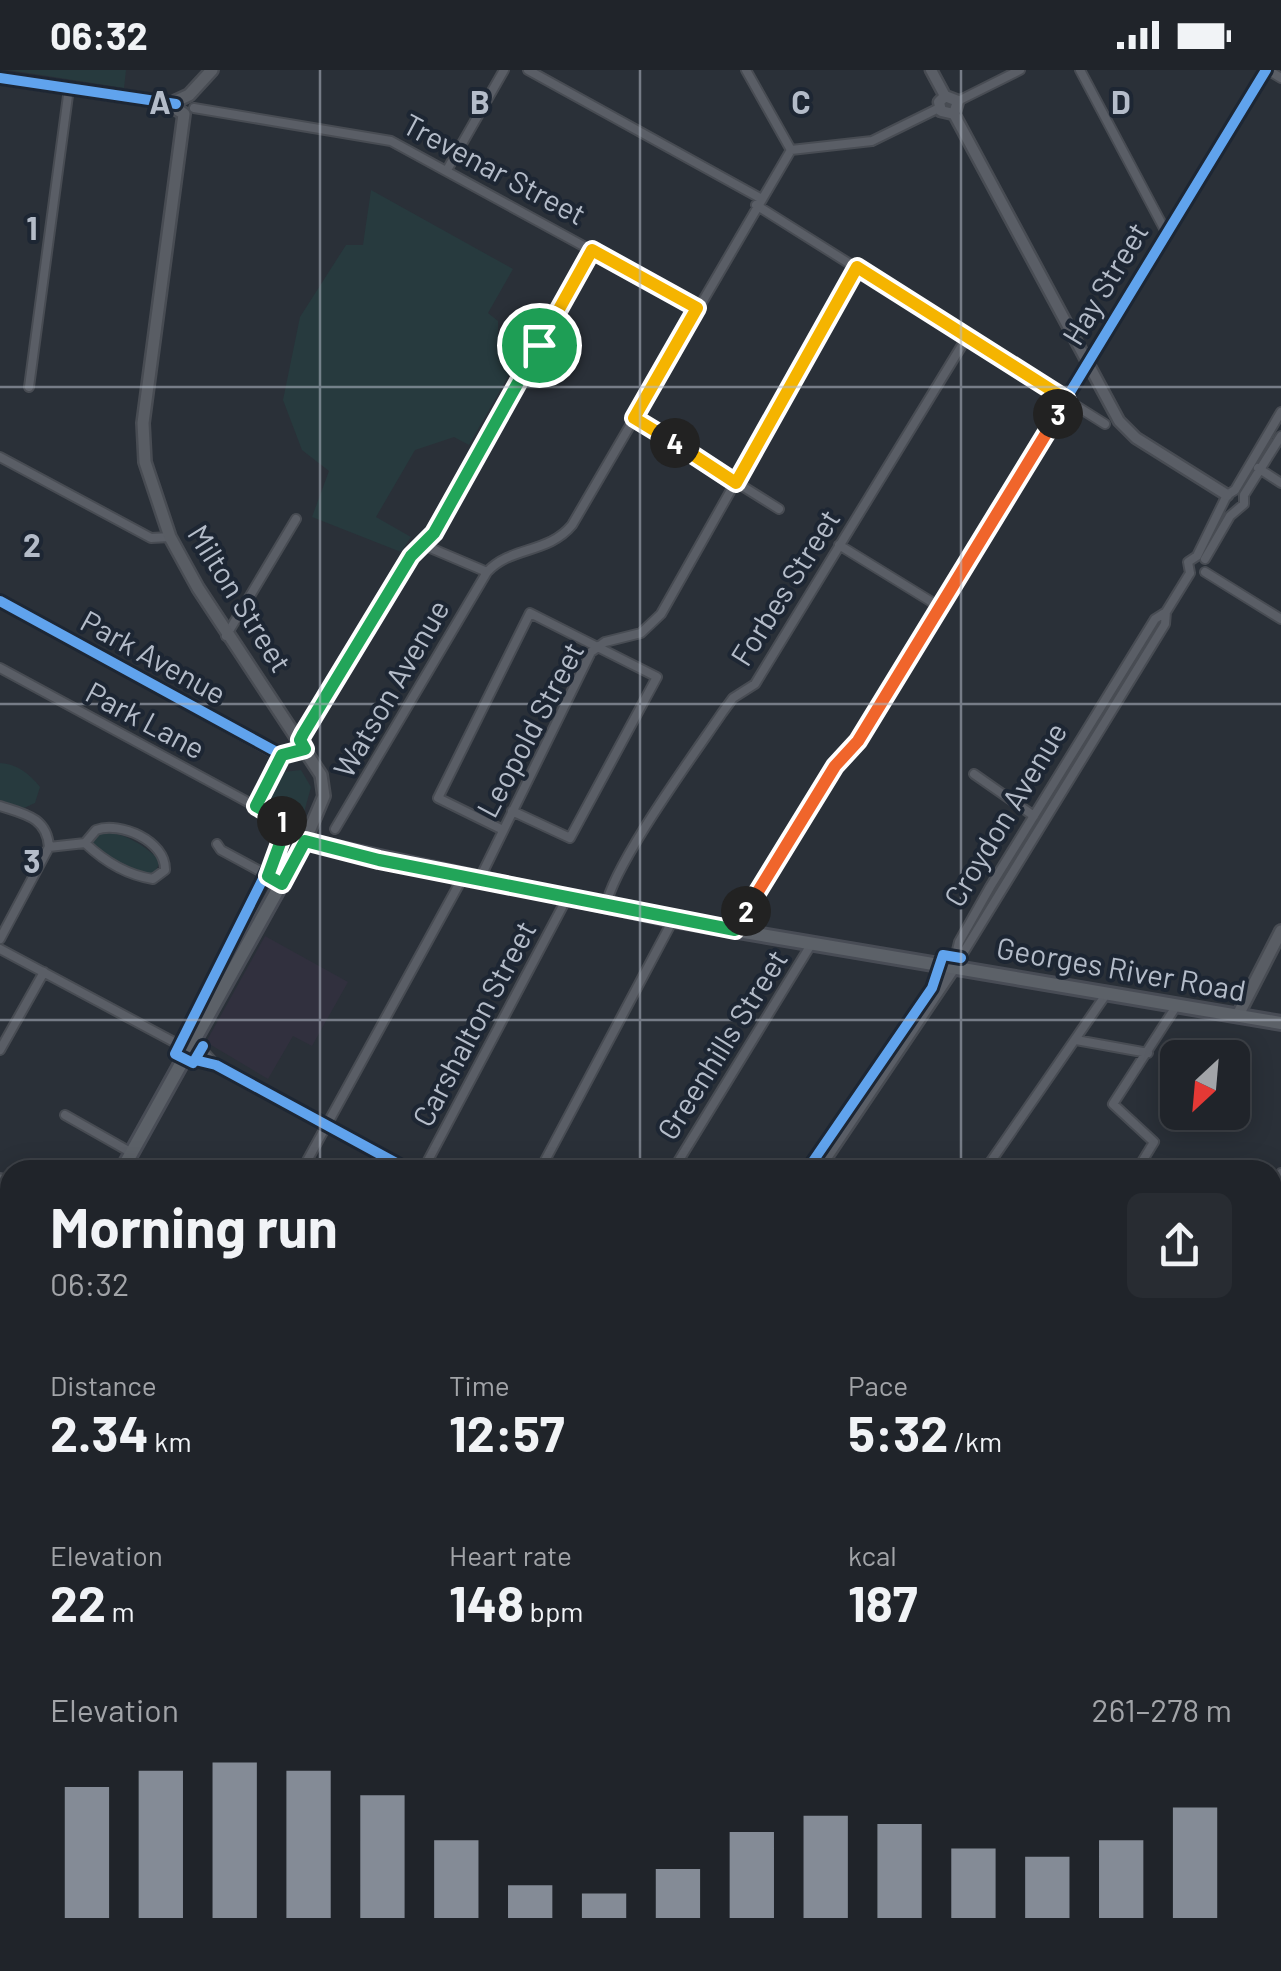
<!DOCTYPE html>
<html lang="en">
<head>
<meta charset="utf-8">
<style>
	:root { --surface:#20242a; --page:#282c32; --text:#f1f3f6; --muted:#a2a4a8; --line:#3d4147; --accent:#848b96 }
	body { margin:0; font-family:Barlow,sans-serif; background:var(--page); color:var(--text); height:100vh; display:flex; flex-direction:column; font-size:38px; white-space:nowrap }
	* { box-sizing:border-box; margin:0 }
	p { font-size:32px; color:var(--muted) }
	.icon { flex:none; width:55px; height:55px; fill:none; stroke:currentColor; stroke-width:2; stroke-linecap:round; stroke-linejoin:round }
	.map { position:relative; flex:1; overflow:hidden }
	.sheet { position:absolute; left:0px; top:1090px; width:1282px; height:812px; display:flex; flex-direction:column; background:var(--surface); border-radius:30px 30px 0 0; box-shadow:0 5px 25px #0003,0 0 0 2px var(--line) }
	.sheet>* { flex:none }
	.needle { width:65px; rotate:206deg }
	.fabs { position:absolute; left:1160px; top:970px; display:grid; gap:20px }
	.fabs a { display:grid; place-items:center; width:90px; height:90px; border-radius:15px; background:var(--surface); box-shadow:0 5px 25px #0003,0 0 0 2px var(--line); font-size:50px }
	.pin { position:absolute; display:grid; place-items:center; width:85px; height:85px; color:#fff; margin:-42px; border:5px solid #fff; border-radius:50%; box-shadow:0 2px 10px #0007 }
	.km { position:absolute; width:50px; height:50px; margin:-25px; border-radius:50%; background:#222; color:#fff; font-size:28px; line-height:50px; text-align:center }
	.round { display:grid; place-items:center; flex:none; width:105px; height:105px; border-radius:15px; background:var(--page) }
	.head { display:flex; align-items:center; justify-content:space-between; height:170px; padding:0 50px }
	h1 { font-size:55px; font-weight:700; line-height:75px }
	.metrics { display:grid; grid-template-columns:repeat(3,1fr); gap:15px; height:170px; padding:10px 50px }
	.metrics div { display:grid; align-content:center }
	.metrics b { font-size:50px; font-weight:700 }
	.metrics small { font-size:28px; font-weight:400 }
	.metrics p { font-size:28px }
	.chart { height:280px; padding:20px 50px }
	.chart p { display:flex; justify-content:space-between }
	.chart svg { width:100%; height:180px; margin-top:10px; stroke:var(--accent); stroke-width:6 }
	.status { display:flex; justify-content:space-between; align-items:center; height:70px; padding:0 50px; background:var(--surface); direction:ltr }
	.status svg { height:28px; fill:currentColor }
	.map>svg:first-child { display:block }
	.medical { fill:#31303e }
	.green { fill:#273a3e }
	.lines { fill:none; stroke-linecap:round; stroke-linejoin:round }
	.stream { stroke:#384963; stroke-width:2.5 }
	.minor-casing { stroke:#484c53; stroke-width:12 }
	.tertiary-casing { stroke:#484c53; stroke-width:15 }
	.secondary-casing { stroke:#484c53; stroke-width:16 }
	.primary-casing { stroke:#484c55; stroke-width:18 }
	.trunk-casing { stroke:#474c53; stroke-width:19 }
	.minor { stroke:#5a5e66; stroke-width:8 }
	.tertiary { stroke:#5a5e66; stroke-width:10 }
	.secondary { stroke:#595d64; stroke-width:11 }
	.primary { stroke:#5c6168; stroke-width:12 }
	.trunk { stroke:#5b5f64; stroke-width:14 }
	.cycleway-casing { stroke:#1d2633; stroke-width:16 }
	.cycleway { stroke:#60a3ed; stroke-width:10 }
	.split-1-casing { stroke:#fff; stroke-width:20 }
	.split-2-casing { stroke:#fff; stroke-width:20 }
	.split-3-casing { stroke:#fff; stroke-width:20 }
	.split-4-casing { stroke:#fff; stroke-width:20 }
	.split-5-casing { stroke:#fff; stroke-width:20 }
	.split-1 { stroke:#22a559; stroke-width:12 }
	.split-2 { stroke:#22a559; stroke-width:12 }
	.split-3 { stroke:#f0652b; stroke-width:12 }
	.split-4 { stroke:#f5b400; stroke-width:12 }
	.split-5 { stroke:#f5b400; stroke-width:12 }
	.grid { fill:none; stroke:#b4bcc9; stroke-width:2.5; stroke-opacity:0.55 }
	.labels { text-anchor:middle; stroke-width:8; stroke-linejoin:round; paint-order:stroke }
	.street-label { font-size:30px; fill:#b4bcc9; stroke:#1d2633 }
	.grid-label { font-size:32px; text-anchor:middle; font-weight:bold; fill:#b4bcc9; stroke:#1d2633; stroke-width:8; stroke-linejoin:round; paint-order:stroke }
</style>
</head>
<body>
<div class="status"><b>06:32</b><svg viewBox="0 0 49 12"><path d="M0 12V9h3v3zM5 12V6h3v6zM10 12V3h3v9zM15 12V0h3v12zM26 1h20v11H26zM47 4h2v5h-2z"/></svg></div>
<div class="map">
<svg width="1281" height="1901" viewBox="0 0 1281 1901">
	<rect width="100%" height="100%" fill="#2a3038"/>
	<path class="medical" d="M265,866L348,912L312,976L293,966L268,1009L206,972Z"/>
	<path class="green" d="M9,0H126L124,18Z
		M371,120L513,199L488,243L498,251V287L514,296L469,375L454,367L415,380L376,447L411,467L401,482L312,447L329,401L302,380L283,330L300,247L346,175H363Z
		M0,693C17,694 30,704 40,717L35,733L24,738L0,730Z
		M268,693L283,702L301,700L311,717L300,757L249,727Z
		M106,762C126,764 146,776 160,791L156,801L146,806L110,791L92,773L96,765Z"/>
	<g class="lines">
		<path class="stream" d="M0,1459L10,1452"/>
		<defs>
			<path id="minor" d="M528,0L760,128
				M746,0L791,80
				M1080,0L1166,162
				M1268,0L1281,8
				M958,31L1020,0
				M194,38L391,71L697,238
				M791,80L872,71L939,38
				M447,100L504,0
				M756,135L1105,354
				M29,317L69,18
				M633,348L779,439
				M0,387L151,468L170,467
				M1258,398L1281,413
				M1235,420L1281,342
				M839,475L940,537
				M1205,489L1230,446L1244,434V425L1281,366
				M487,502L421,474L433,463L592,180
				M1205,502L1281,549
				M1190,503L1188,492L1197,486L1227,425L1235,420
				M0,531L272,682L290,686L305,679
				M226,566L296,449
				M0,598L268,743
				M300,670L421,474
				M974,704L1034,746
				M0,736C24,744 47,747 49,777L0,869
				M335,759L487,502C511,476 548,484 572,455L791,80
				M503,760L438,728L530,543L657,607L570,768L512,741
				M217,774L221,780L282,813
				M49,777L85,773L96,760C120,751 166,771 165,800L153,809C126,805 104,791 85,773
				M479,810L591,582L605,572L641,563L661,544L857,197
				M606,836C613,795 695,683 722,643L733,628L755,614L967,267
				M735,860L835,696L858,671L1266,0
				M0,879L189,980
				M954,893L959,872L990,817L1155,549L1166,542
				M954,898L1165,554L1166,542L1190,503
				M1076,970L1148,983
				M194,971L213,992
				M0,980L44,902
				M185,988L216,995L409,1100
				M65,1045L132,1083
				M302,1100L463,807
				M423,1100L567,828
				M540,1100L673,850
				M673,1100L812,873
				M985,1100L1107,923
				M1137,1100L1154,1072L1113,1034L1177,935
				M1272,1115L1281,1103
				M1272,1275L1281,1281
				M1272,1317L1281,1305
				M0,1384L10,1373
				M1272,1519L1281,1507
				M1272,1540L1281,1541
				M0,1560L10,1555
				M1272,1637L1281,1640
				M0,1690L10,1684
				M1272,1799L1281,1771
				M0,1827L10,1821
				M120,1901L135,1892
				M605,1901L608,1892
				M802,1901L805,1892
				M926,1901L929,1892
				M1105,1901L1108,1892
				M1241,1901L1244,1892"/>
			<path id="tertiary" d="M931,0L945,26
				M0,8L176,34
				M945,26L939,32L941,41L954,44
				M945,26L958,31L954,44
				M954,44L1119,351L1136,368L1227,425
				M818,1100L954,898
				M372,1901L388,1892"/>
			<path id="secondary" d="M189,25L212,0
				M184,44L143,353L145,392L170,467L198,518L321,705L324,726L305,771
				M184,44L178,40L176,31L189,25
				M1238,945L1281,861
				M0,1110L10,1115
				M0,1848L10,1866
				M25,1892L30,1901"/>
			<path id="primary" d="M122,1100L305,771L673,850L1281,953
				M0,1291L10,1280
				M0,1308L10,1299"/>
			<path id="trunk" d="M0,1322L10,1328
				M559,1892L582,1901"/>
		</defs>
		<use href="#minor" class="minor-casing"/>
		<use href="#tertiary" class="tertiary-casing"/>
		<use href="#secondary" class="secondary-casing"/>
		<use href="#primary" class="primary-casing"/>
		<use href="#trunk" class="trunk-casing"/>
		<use href="#minor" class="minor"/>
		<use href="#tertiary" class="tertiary"/>
		<use href="#secondary" class="secondary"/>
		<use href="#primary" class="primary"/>
		<use href="#trunk" class="trunk"/>
		<defs>
			<path id="cycleway" d="M0,8L176,34
				M0,531L282,685L256,736L287,754L285,765L175,984L193,993L203,976
				M735,860L835,696L858,671L1266,0
				M195,990L216,995L409,1100
				M807,1100L932,918L943,885L961,888"/>
		</defs>
		<use href="#cycleway" class="cycleway-casing"/>
		<use href="#cycleway" class="cycleway"/>
	</g>
	<g class="lines">
		<defs>
			<path id="split-1" d="M282,751L256,736L282,685L305,679L300,670L303,664L411,486L434,463L539,275"/>
			<path id="split-2" d="M282,751L287,754L268,806L282,814L305,771L379,790L735,860L746,841"/>
			<path id="split-3" d="M746,841L835,696L858,671L1058,344"/>
			<path id="split-4" d="M675,373L736,413L857,197L1067,330L1058,344"/>
			<path id="split-5" d="M539,275L592,180L697,238L634,348L675,373"/>
		</defs>
		<use href="#split-1" class="split-1-casing"/>
		<use href="#split-2" class="split-2-casing"/>
		<use href="#split-3" class="split-3-casing"/>
		<use href="#split-4" class="split-4-casing"/>
		<use href="#split-5" class="split-5-casing"/>
		<use href="#split-1" class="split-1"/>
		<use href="#split-2" class="split-2"/>
		<use href="#split-3" class="split-3"/>
		<use href="#split-4" class="split-4"/>
		<use href="#split-5" class="split-5"/>
	</g>
	<path class="grid" d="M320,0V1100M640,0V1100M961,0V1100M0,317H1281M0,634H1281M0,950H1281M0,1267H10M1272,1267H1281M0,1584H10M1272,1584H1281M320,1892V1901M640,1892V1901M961,1892V1901"/>
	<g class="labels">
		<g class="street-label">
			<text transform="translate(494 100) rotate(28)" y="10">Trevenar Street</text>
			<text transform="translate(1106 214) rotate(-59)" y="10">Hay Street</text>
			<text transform="translate(786 518) rotate(-58)" y="10">Forbes Street</text>
			<text transform="translate(239 529) rotate(58)" y="10">Milton Street</text>
			<text transform="translate(153 588) rotate(29)" y="10">Park Avenue</text>
			<text transform="translate(392 619) rotate(-60)" y="10">Watson Avenue</text>
			<text transform="translate(145 651) rotate(28)" y="10">Park Lane</text>
			<text transform="translate(531 660) rotate(-62)" y="10">Leopold Street</text>
			<text transform="translate(1006 745) rotate(-59)" y="10">Croydon Avenue</text>
			<text transform="translate(1121 900) rotate(10)" y="10">Georges River Road</text>
			<text transform="translate(475 954) rotate(-62)" y="10">Carshalton Street</text>
			<text transform="translate(723 975) rotate(-58)" y="10">Greenhills Street</text>
		</g>
	</g>
	<g class="grid-label">
		<text x="160" y="44">A</text>
		<text x="480" y="44">B</text>
		<text x="801" y="44">C</text>
		<text x="1121" y="44">D</text>
		<text x="32" y="170">1</text>
		<text x="32" y="487">2</text>
		<text x="32" y="803">3</text>
	</g>
</svg>
<div class="fabs">
<a><svg class="needle" viewBox="-14 -14 28 28"><path d="M0-13l5 13h-10z" fill="#e53935"/><path d="M0 13l5-13h-10z" fill="#a2a4a8"/></svg></a>
</div>
<div class="pin" style="left:539px;top:275px;background:#1e9e55"><svg class="icon" aria-label="arrive" viewBox="0 0 24 24"><path d="M6 21V4h12l-3 4 3 4H6"/></svg></div>
<b class="km" style="left:282px;top:751px">1</b>
<b class="km" style="left:746px;top:841px">2</b>
<b class="km" style="left:1058px;top:344px">3</b>
<b class="km" style="left:675px;top:373px">4</b>
<section class="sheet">
<div class="head"><div><h1>Morning run</h1><p>06:32</p></div><a class="round"><svg class="icon" aria-label="share" viewBox="0 0 24 24"><path d="M12 15V3M7 8l5-5 5 5M5 13v7h14v-7"/></svg></a></div>
<div class="metrics">
<div><p>Distance</p><b>2.34<small> km</small></b></div>
<div><p>Time</p><b>12:57</b></div>
<div><p>Pace</p><b>5:32<small> /km</small></b></div>
</div>
<div class="metrics">
<div><p>Elevation</p><b>22<small> m</small></b></div>
<div><p>Heart rate</p><b>148<small> bpm</small></b></div>
<div><p>kcal</p><b>187</b></div>
</div>
<div class="chart"><p><span>Elevation</span>261–278 m</p>
<svg viewBox="0 0 160 44" preserveAspectRatio="none"><path d="M5 44V12M15 44V8M25 44V6M35 44V8M45 44V14M55 44V25M65 44V36M75 44V38M85 44V32M95 44V23M105 44V19M115 44V21M125 44V27M135 44V29M145 44V25M155 44V17"/></svg>
</div>
</section>
</div>
</body>
</html>
